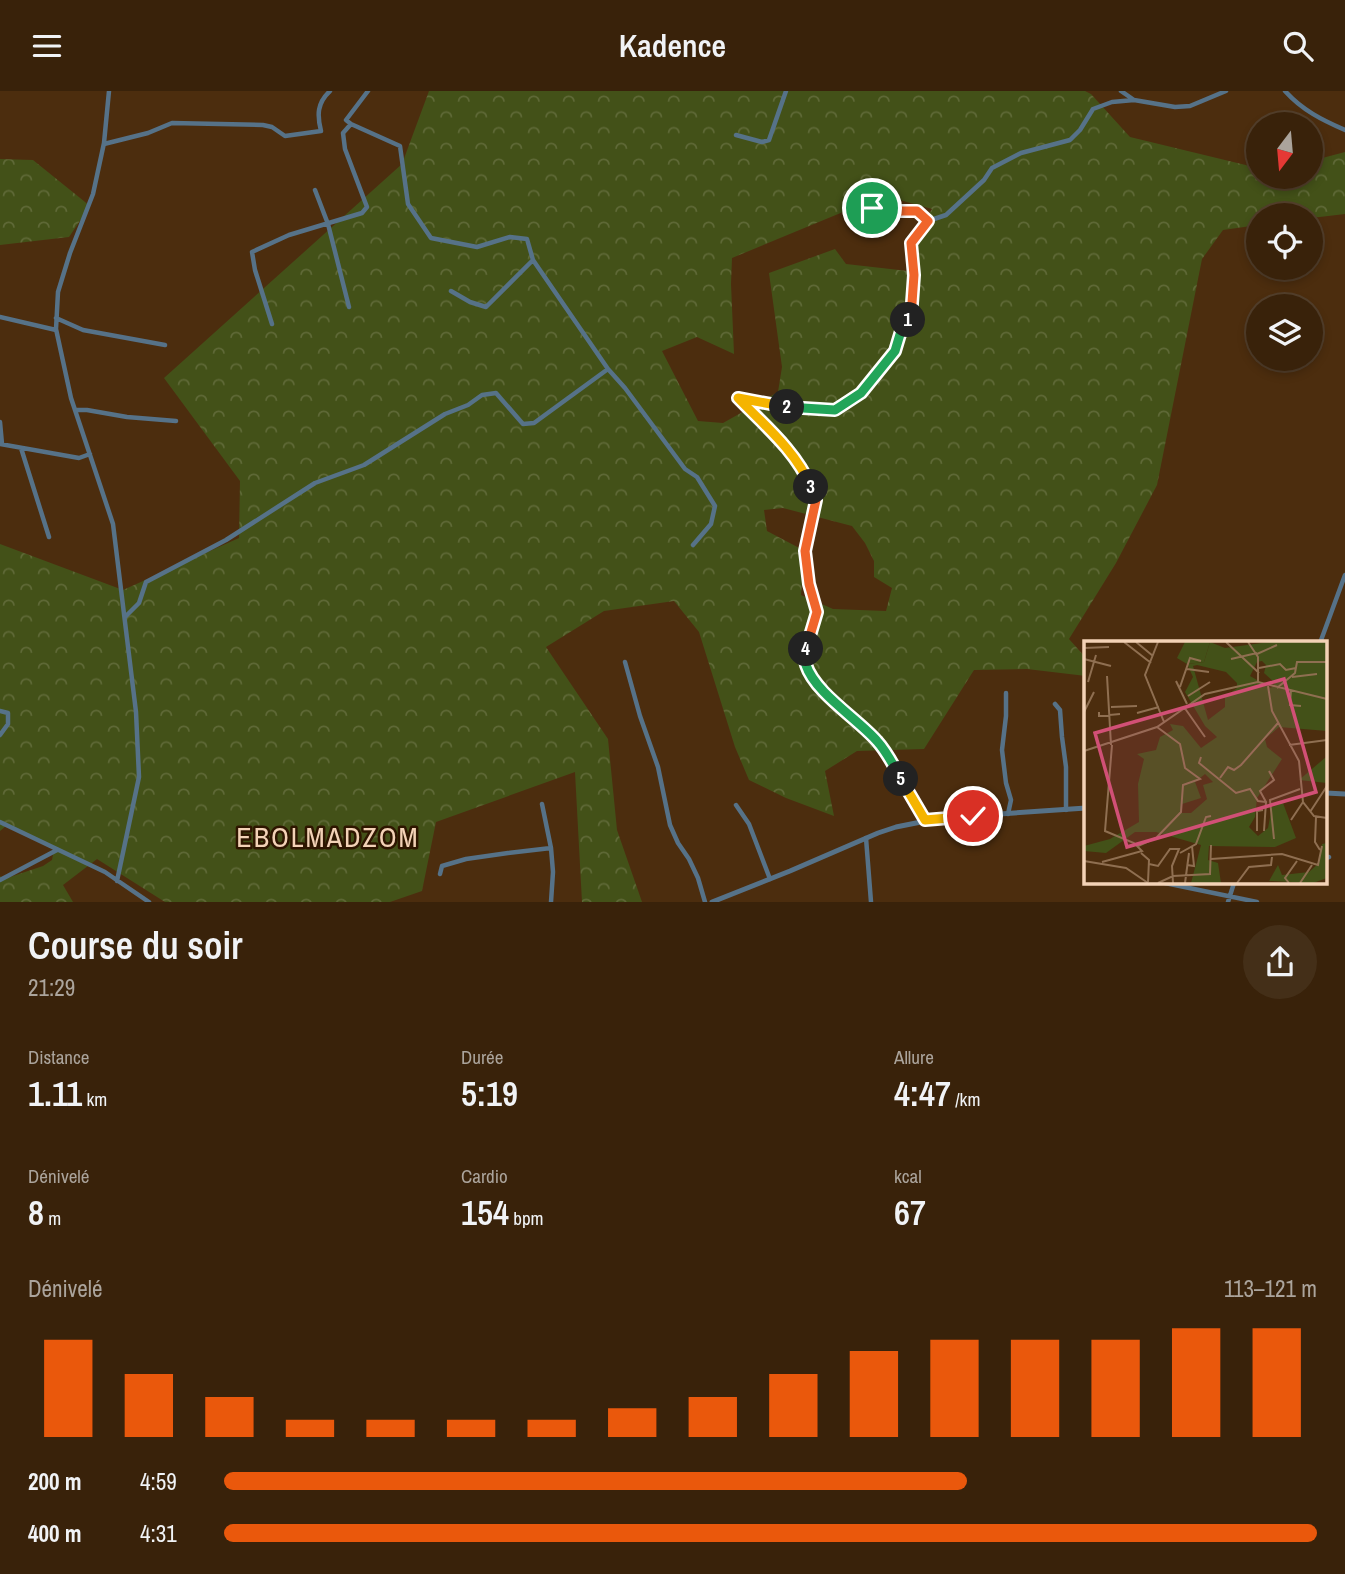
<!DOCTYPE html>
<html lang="fr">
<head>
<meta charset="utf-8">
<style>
	:root { --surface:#39220a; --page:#442f18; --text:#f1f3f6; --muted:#aba49c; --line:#533f2b; --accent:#ea580c }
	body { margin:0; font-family:"Archivo Narrow",sans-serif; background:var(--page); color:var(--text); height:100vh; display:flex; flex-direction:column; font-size:26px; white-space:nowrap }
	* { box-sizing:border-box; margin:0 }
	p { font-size:23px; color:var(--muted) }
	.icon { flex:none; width:38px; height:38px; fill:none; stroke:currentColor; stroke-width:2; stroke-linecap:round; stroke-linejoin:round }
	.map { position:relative; height:811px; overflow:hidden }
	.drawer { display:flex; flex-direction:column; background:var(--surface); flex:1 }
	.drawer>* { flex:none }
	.needle { width:46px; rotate:196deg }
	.fabs { position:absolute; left:1246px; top:21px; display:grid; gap:14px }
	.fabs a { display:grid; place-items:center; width:77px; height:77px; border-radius:50%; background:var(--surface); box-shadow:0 4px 10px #0003,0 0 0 2px var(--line); font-size:35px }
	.pin { position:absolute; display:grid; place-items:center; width:60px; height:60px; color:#fff; margin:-30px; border:4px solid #fff; border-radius:50%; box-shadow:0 2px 7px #0007 }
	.km { position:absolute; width:35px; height:35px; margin:-18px; border-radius:50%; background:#222; color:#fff; font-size:19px; line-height:35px; text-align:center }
	.round { display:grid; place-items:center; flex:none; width:74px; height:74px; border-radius:37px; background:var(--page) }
	.overview { display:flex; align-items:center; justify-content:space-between; height:119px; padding:0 28px }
	h1 { font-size:38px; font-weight:600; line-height:52px }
	.metrics { display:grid; grid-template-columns:repeat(3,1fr); gap:10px; height:119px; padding:7px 28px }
	.metrics div { display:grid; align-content:center }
	.metrics b { font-size:35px; font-weight:600 }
	.metrics small { font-size:19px; font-weight:400 }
	.metrics p { font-size:19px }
	.chart { height:196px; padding:14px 28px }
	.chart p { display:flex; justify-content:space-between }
	.chart svg { width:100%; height:126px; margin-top:7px; stroke:var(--accent); stroke-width:6 }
	ul { padding:0 28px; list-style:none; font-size:23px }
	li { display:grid; grid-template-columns:112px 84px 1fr; align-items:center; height:52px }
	li i { height:18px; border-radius:9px; background:var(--accent) }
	header { display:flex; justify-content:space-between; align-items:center; height:91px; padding:0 28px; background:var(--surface); font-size:32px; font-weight:600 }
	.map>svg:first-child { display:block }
	.forest { fill:url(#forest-crowns); fill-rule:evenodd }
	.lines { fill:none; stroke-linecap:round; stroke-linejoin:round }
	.minor { stroke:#567288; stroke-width:4.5 }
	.tertiary { stroke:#567288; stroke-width:5 }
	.split-1-casing { stroke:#fff; stroke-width:14 }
	.split-2-casing { stroke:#fff; stroke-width:14 }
	.split-3-casing { stroke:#fff; stroke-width:14 }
	.split-4-casing { stroke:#fff; stroke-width:14 }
	.split-5-casing { stroke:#fff; stroke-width:14 }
	.split-6-casing { stroke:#fff; stroke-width:14 }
	.split-1 { stroke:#f0652b; stroke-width:9 }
	.split-2 { stroke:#22a559; stroke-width:9 }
	.split-3 { stroke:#f5b400; stroke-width:9 }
	.split-4 { stroke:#f0652b; stroke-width:9 }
	.split-5 { stroke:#22a559; stroke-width:9 }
	.split-6 { stroke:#f5b400; stroke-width:9 }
	.labels { text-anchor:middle; stroke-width:5; stroke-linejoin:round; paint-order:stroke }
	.quarter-label { font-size:28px; letter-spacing:2px; fill:#f3d2b6; stroke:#2e1600 }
	.inset-road { fill:none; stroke:#8f6f51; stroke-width:2 }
	.view { fill:#d15076; fill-opacity:0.15; stroke:#d15076; stroke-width:3.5 }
	.inset-edge { fill:none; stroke:#f3d2b6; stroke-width:3.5 }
</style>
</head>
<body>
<header><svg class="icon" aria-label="menu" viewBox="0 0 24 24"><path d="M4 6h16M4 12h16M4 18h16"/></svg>Kadence<svg class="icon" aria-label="search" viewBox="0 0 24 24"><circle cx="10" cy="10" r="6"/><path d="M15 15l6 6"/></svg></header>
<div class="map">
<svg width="1345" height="811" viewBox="0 0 1345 811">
	<defs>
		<pattern id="forest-crowns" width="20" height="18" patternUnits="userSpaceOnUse" patternTransform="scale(1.75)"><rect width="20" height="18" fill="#435118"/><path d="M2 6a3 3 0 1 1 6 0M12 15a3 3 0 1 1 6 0" fill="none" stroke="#5f6937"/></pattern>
	</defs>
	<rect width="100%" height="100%" fill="#4c2d0e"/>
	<path class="forest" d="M429,0H1085L1091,3L1130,46L1258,77V86H1311V70L1345,61V123L1311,127V124H1258V134L1223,139L1202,168L1157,394L1116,472L1069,548L1086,567V585L1027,578L974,579L924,658L857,660L825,680L834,725L786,707L749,689L735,656L699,541L674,510L604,520L546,556L608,648L617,739L642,811H582L575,681L436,731L422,800L390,811H165L97,768L63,794L73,811H0V785L4,788L43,775L52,769L54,758L7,734L0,740V453L123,499L239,447L240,390L164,287L402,73ZM864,99L932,118L911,152L908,180L846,173L835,158L769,182L782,276L778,301L723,332L698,330L662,260L697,246L734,263L731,193L732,167L843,121ZM783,417L852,435L865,452L874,470V486L892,497L886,520L833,518L801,504L805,460L767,440L764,419Z
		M0,68L33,69L90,115L69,146L0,154Z"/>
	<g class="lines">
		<path class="minor" d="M109,0L104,52L93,103L70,162L58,201L56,238L71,307L113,433L136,621L139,686L117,790
			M368,0L346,29L351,33L400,55L408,113L431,147L477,156L510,146L527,148L533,169L608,278L625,297L685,378L697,386L715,415L711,433L693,454
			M1121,0L1134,9L1175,16L1190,15L1226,0
			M1285,0C1302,19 1322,29 1345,39
			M736,44L762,51L769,49L786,0
			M104,53L148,42L172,32L263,34L272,36L285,45L321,40C317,24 317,12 330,0
			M315,99L328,133L349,216
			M872,117L882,120H917L928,130
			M451,200L470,211L486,216L533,169
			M0,226L56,239
			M56,227L83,239L165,254
			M272,233L255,179L252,161L289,144L362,122L367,116L345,58L343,42L351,33
			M75,319H87L127,326L176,330
			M0,331L2,353
			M0,353L79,367L90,363
			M21,357L49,446
			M125,526L139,512L146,491L226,449L315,392L364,374L445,323L468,314L482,304L496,302L523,333L534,332L608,278
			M1320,552L1345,484
			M625,571L640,625L658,676L670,734L678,752L689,768L698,787L705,811
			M1006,602V625L1002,659L1006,692L1011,709L1008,723
			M1055,613L1060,619L1062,646L1066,676V719
			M0,620L8,622V633L0,644
			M542,713L551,757L553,781L551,811
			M736,714L749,733L770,788
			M925,729L884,658L876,648C856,629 806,592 804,565L817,521L809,493L805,460L816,409L805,382L787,357L738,307L796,318L835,319L861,301L895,260L901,240L911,225L914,184L911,152L928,130L946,124L984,89L992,77L1021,62L1070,49L1080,39L1093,18L1112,11L1134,9
			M0,731L105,781L149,811
			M866,747L871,811
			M1326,767L1329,766
			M440,783L442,775L466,768L508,762L551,757
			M0,789L57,759
			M1165,792L1257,811
			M1228,811L1234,792"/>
		<path class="tertiary" d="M1326,702L1345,703
			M712,811L790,780L878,742L896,736L941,727L1086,717"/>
	</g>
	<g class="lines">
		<defs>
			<path id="split-1" d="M872,117L882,120H917L928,130L911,152L914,184L911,226L908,229"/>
			<path id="split-2" d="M787,316L835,319L861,302L895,260L901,240L908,229"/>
			<path id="split-3" d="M787,316L738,307C764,334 796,360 811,396"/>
			<path id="split-4" d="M806,558L817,521L809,493L805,460L816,409L811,396"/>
			<path id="split-5" d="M806,558C805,564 804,569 806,574C815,602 858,628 877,650C887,661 894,675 901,688"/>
			<path id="split-6" d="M901,688L925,729L973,725"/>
		</defs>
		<use href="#split-1" class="split-1-casing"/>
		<use href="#split-2" class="split-2-casing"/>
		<use href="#split-3" class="split-3-casing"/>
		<use href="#split-4" class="split-4-casing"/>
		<use href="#split-5" class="split-5-casing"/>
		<use href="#split-6" class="split-6-casing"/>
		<use href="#split-1" class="split-1"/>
		<use href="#split-2" class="split-2"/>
		<use href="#split-3" class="split-3"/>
		<use href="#split-4" class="split-4"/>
		<use href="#split-5" class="split-5"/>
		<use href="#split-6" class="split-6"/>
	</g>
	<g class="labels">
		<g class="quarter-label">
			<text x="328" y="756">EBOLMADZOM</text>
		</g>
	</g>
	<g transform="translate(1084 550)">
		<rect width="243" height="243" fill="#4c2d0e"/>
		<path d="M101,1H126L120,21L103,23L93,17Z" fill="#435118"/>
		<path d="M126,1L141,7L185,1H243V90L195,86L181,98L183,106L198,118L173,157L171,176L165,186L174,195L184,187L188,166L199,162L212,197L191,206L125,205L124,219L134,222L137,242H107L117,204L72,191H51L22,212L0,210V205L26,198L55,181L54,143L60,118L53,113L72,109L76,96L89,89L86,83L99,85L117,107L133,96L121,85L101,51L109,36L103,23L120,21ZM178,20L182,24L180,32L191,42L187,47L166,35L173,21ZM113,24L142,31L153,42V47L141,56V66L124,79L109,25ZM121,133L129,141L119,144L123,158L107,172H97L98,163L117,157L111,141ZM243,99V142L215,139L242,116ZM243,202V237L229,242L185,240L194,224L198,234L225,231L235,222L238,203Z" fill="#435118" fill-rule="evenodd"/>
		<path class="inset-road" d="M40,1L67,22M52,1L69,15M74,1L61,34L80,81M142,1L175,32M0,7L25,6M173,13L193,4M0,18L27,25M147,18L173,12M175,27L196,23L202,29L212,27M103,28L125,31M23,35L27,104M208,36L233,33M92,40L103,63M4,41L12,14M174,41L243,58M184,45L188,70L215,120L219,161L230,175L243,177M96,46L106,17L117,20M193,47L211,32L213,21H243M207,49L206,64L217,65M104,55L126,41M27,66L53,65M100,66L121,96M0,71L10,51M15,71V75L36,73M53,72L75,66M205,104L243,99M0,110L73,86L121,53L174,41V16L164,1M117,116L115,122L152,152L166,148L174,160L182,161L180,190M136,137L144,126L150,129L157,124L194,82M182,161L176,150L190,139L185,130M226,171L243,145M232,176L231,201L236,209M207,179L219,161M173,190V170L179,169M73,196L97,171L99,144L116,138L101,127L96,103L73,86M190,198L186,159L216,148M54,205L74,196M57,212L65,219L64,241M96,212L112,203L122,176L127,175M127,218L198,213L234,224L238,205M0,220L42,227L64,242M18,221L58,210L50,202L21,190L28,104M65,223L74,225L86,208H95L88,225L89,242M103,224L110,225L108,205M74,242L89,235L126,233L127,204M101,242L105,212M153,242L165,226L187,224L188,216M205,242L201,237L213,220M216,242L228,224"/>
		<path class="view" d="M200,38L232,151L43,206L11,92Z"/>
		<rect width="243" height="243" class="inset-edge"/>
	</g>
</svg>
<div class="fabs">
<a><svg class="needle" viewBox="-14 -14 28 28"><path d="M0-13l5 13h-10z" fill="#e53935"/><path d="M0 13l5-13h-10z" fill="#aba49c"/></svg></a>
<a><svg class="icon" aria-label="locate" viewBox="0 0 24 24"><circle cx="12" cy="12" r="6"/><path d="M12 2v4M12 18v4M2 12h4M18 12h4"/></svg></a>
<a><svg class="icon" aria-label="layers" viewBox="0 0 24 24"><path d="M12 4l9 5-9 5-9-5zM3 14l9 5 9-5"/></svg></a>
</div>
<div class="pin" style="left:872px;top:117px;background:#1e9e55"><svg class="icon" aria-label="arrive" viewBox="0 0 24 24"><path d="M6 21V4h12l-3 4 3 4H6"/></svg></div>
<div class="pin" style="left:973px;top:725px;background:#d93025"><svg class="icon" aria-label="check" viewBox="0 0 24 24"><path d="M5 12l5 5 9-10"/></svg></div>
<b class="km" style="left:908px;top:229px">1</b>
<b class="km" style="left:787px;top:316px">2</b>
<b class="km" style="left:811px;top:396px">3</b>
<b class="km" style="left:806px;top:558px">4</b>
<b class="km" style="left:901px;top:688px">5</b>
</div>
<section class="drawer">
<div class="overview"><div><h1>Course du soir</h1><p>21:29</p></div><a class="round"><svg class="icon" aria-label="share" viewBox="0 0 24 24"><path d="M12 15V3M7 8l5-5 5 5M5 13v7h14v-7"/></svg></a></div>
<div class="metrics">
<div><p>Distance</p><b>1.11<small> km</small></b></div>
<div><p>Durée</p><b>5:19</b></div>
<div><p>Allure</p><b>4:47<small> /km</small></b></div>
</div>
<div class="metrics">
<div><p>Dénivelé</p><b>8<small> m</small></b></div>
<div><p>Cardio</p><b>154<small> bpm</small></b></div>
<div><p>kcal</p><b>67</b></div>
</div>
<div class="chart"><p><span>Dénivelé</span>113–121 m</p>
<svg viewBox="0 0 160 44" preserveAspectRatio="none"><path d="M5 44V10M15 44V22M25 44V30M35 44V38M45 44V38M55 44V38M65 44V38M75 44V34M85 44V30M95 44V22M105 44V14M115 44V10M125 44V10M135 44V10M145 44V6M155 44V6"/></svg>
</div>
<ul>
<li><b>200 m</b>4:59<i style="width:68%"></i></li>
<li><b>400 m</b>4:31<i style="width:100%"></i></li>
</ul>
</section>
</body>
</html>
